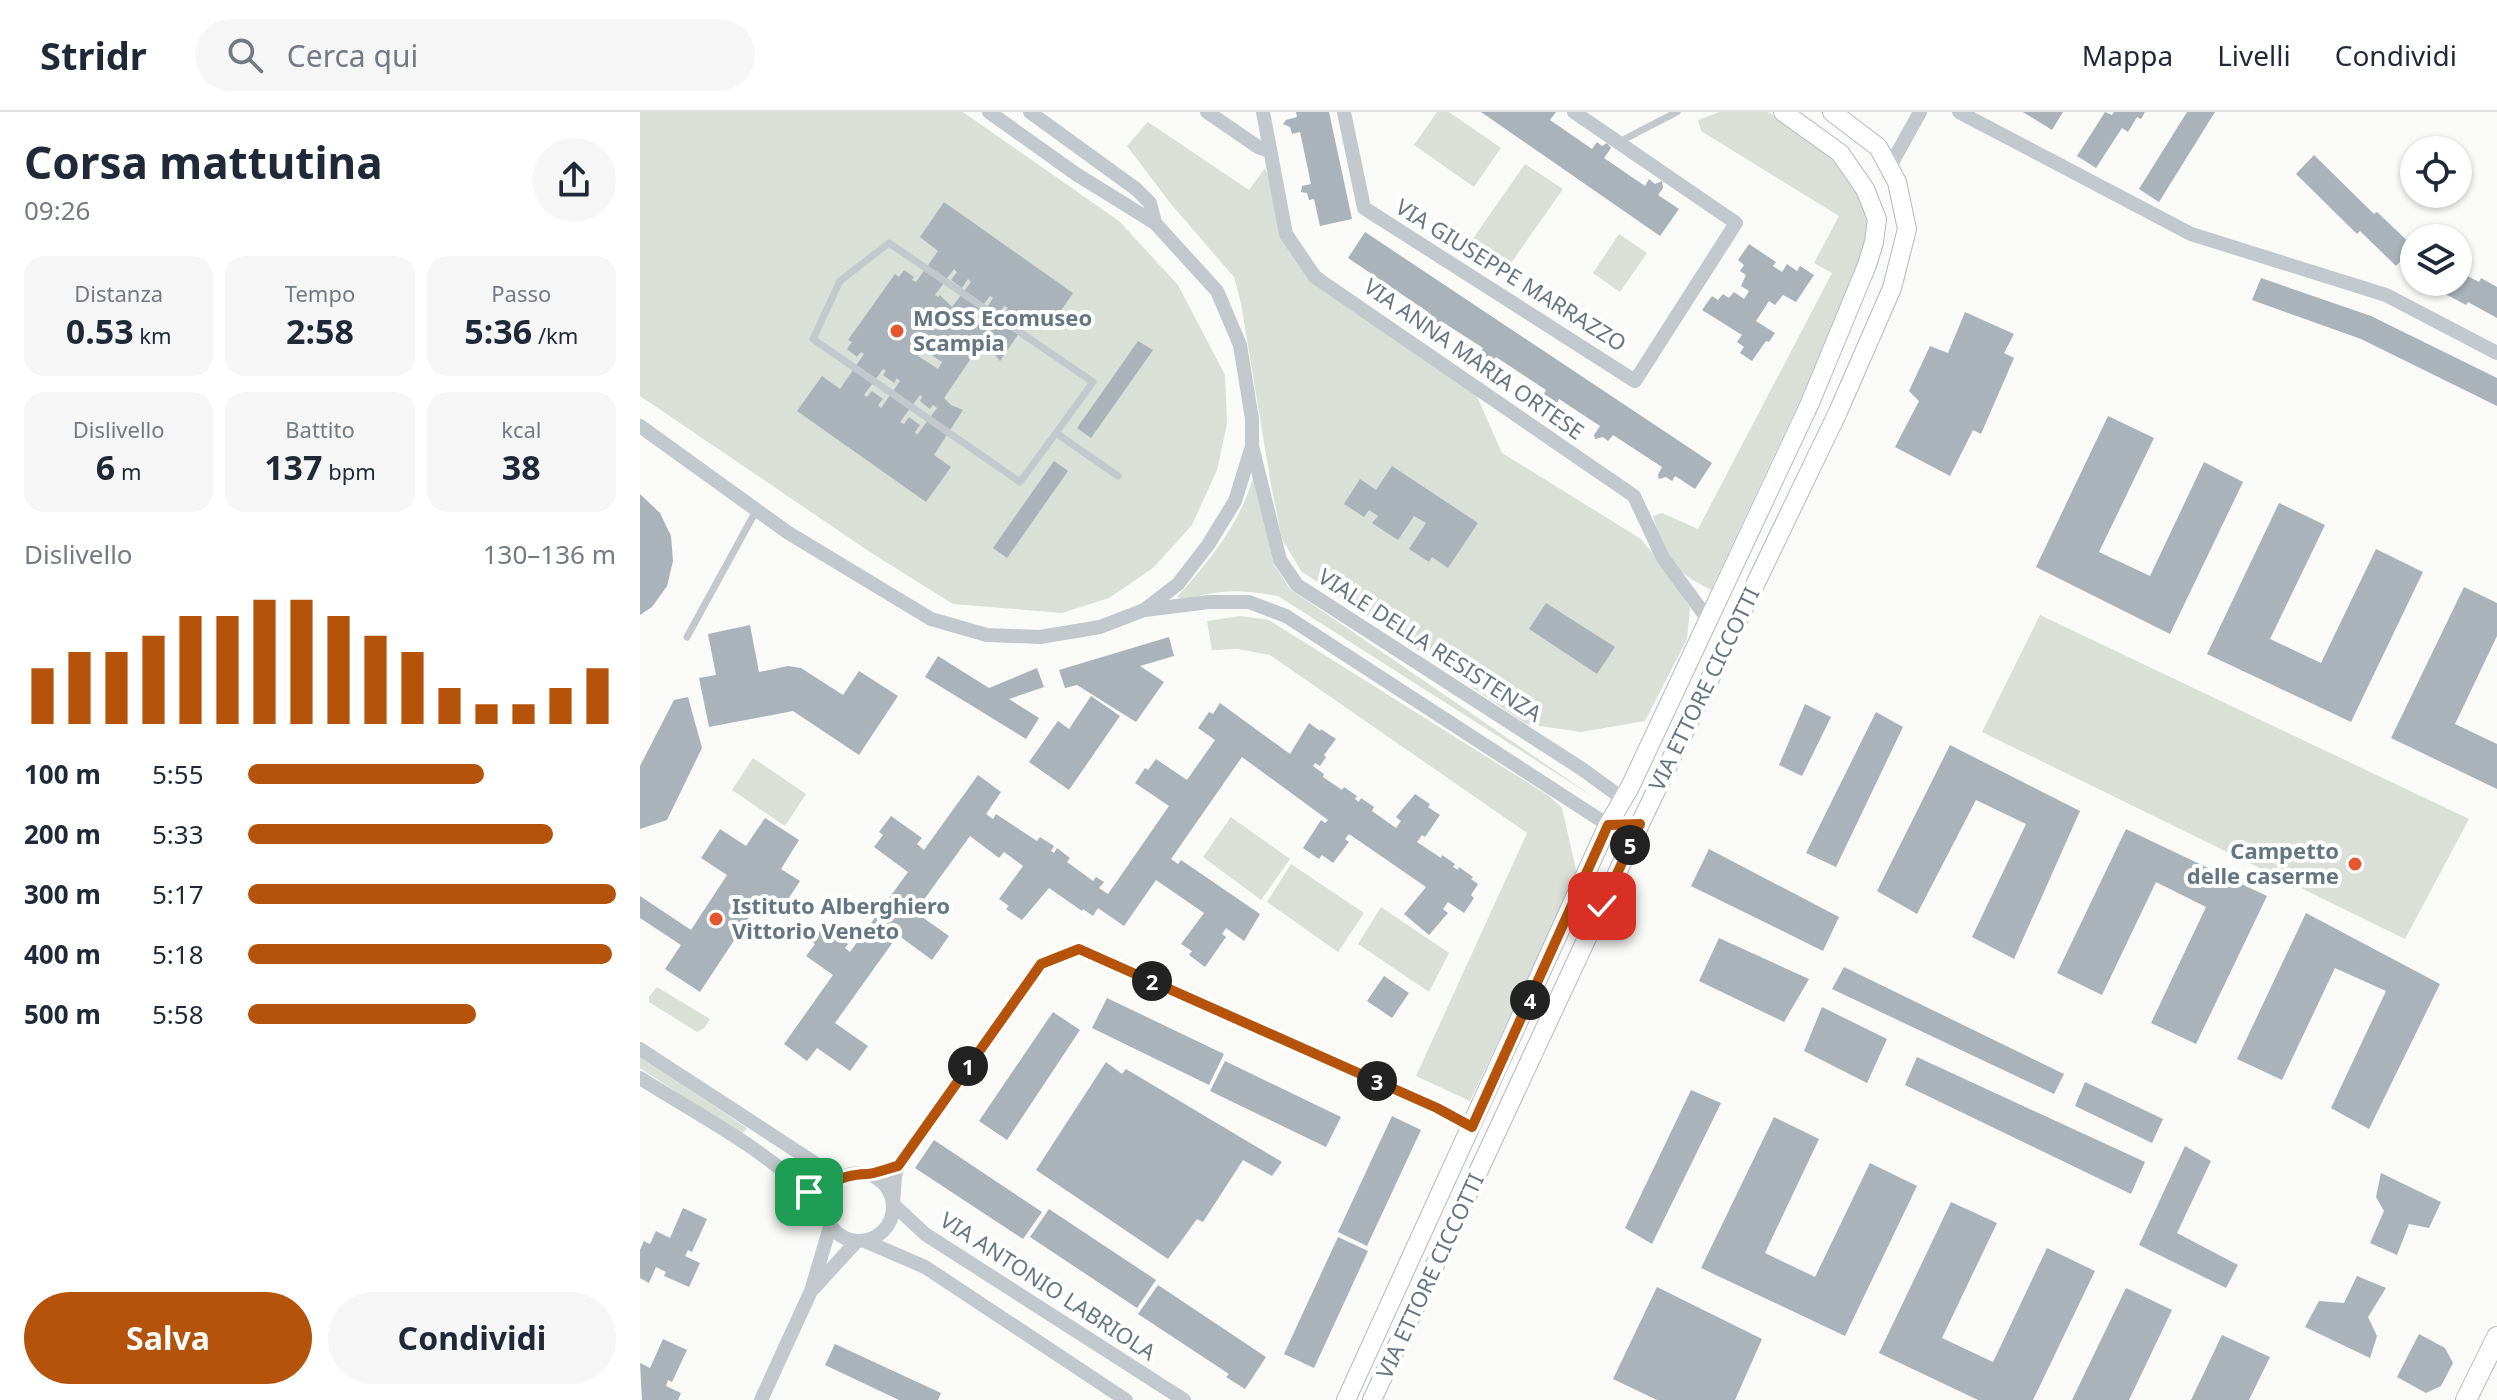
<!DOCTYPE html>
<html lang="it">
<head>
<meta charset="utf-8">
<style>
	:root { --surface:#fff; --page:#f6f6f7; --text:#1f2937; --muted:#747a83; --line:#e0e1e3; --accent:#b45309 }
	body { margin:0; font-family:"Noto Sans",sans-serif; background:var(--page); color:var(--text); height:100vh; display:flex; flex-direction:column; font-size:30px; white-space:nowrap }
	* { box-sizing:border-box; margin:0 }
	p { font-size:26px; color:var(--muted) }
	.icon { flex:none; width:44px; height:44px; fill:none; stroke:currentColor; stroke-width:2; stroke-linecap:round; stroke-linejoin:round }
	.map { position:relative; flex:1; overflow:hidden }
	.sheet { display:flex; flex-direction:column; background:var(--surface); width:640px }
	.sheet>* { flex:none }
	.tools { position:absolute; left:1760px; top:24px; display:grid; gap:16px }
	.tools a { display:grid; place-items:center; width:72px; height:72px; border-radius:50%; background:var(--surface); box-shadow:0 2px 6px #0004; font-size:40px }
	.pin { position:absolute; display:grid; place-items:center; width:68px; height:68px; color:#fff; margin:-34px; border-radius:16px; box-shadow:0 4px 12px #0006 }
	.km { position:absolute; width:40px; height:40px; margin:-20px; border-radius:50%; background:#222; color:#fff; font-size:22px; line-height:40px; text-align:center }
	.round { display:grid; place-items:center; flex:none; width:84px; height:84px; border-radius:42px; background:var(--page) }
	.summary { display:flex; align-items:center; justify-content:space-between; height:136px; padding:0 24px }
	h1 { font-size:44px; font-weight:700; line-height:60px }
	.stats { display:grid; grid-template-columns:repeat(3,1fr); gap:12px; height:136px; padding:8px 24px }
	.stats div { display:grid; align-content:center; border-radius:20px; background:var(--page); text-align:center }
	.stats b { font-size:34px; font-weight:700 }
	.stats small { font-size:22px; font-weight:400 }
	.stats p { font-size:22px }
	.chart { height:224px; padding:16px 24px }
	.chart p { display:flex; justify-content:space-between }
	.chart svg { width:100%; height:144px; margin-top:8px; stroke:var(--accent); stroke-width:6 }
	.primary-button { display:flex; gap:16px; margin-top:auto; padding:16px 24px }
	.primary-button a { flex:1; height:92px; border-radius:48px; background:var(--accent); color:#fff; font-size:32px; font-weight:700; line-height:92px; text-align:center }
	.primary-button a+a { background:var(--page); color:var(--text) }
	ul { padding:0 24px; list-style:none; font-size:26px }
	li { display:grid; grid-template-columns:128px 96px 1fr; align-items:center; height:60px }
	li i { height:20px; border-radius:10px; background:var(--accent) }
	header { display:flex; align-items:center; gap:48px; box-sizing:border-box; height:112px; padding:0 40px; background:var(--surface); border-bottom:2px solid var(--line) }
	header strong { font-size:38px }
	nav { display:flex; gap:44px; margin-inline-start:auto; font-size:28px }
	.search { width:560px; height:72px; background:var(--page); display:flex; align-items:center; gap:20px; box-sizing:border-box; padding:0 28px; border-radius:44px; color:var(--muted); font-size:30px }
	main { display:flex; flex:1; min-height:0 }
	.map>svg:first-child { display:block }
	.green { fill:#dadfd7 }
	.building { fill:#aab3b9; fill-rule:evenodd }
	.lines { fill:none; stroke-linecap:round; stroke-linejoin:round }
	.secondary-casing { stroke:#b3babf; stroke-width:20 }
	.primary-casing { stroke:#b5babe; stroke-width:22 }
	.lane { stroke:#c3c8cc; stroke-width:7 }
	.street { stroke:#c3c8cc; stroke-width:14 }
	.secondary { stroke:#fff; stroke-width:18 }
	.primary { stroke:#fff; stroke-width:20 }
	.route-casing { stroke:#fff; stroke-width:16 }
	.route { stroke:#b45309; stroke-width:10 }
	.poi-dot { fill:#e4572e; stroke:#fff; stroke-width:3 }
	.labels { text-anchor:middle; stroke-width:8; stroke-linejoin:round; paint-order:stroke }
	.street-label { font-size:22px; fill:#657683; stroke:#fff }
	.poi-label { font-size:22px; font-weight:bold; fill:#657683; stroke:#fff; text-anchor:start }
</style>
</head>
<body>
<header>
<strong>Stridr</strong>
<div class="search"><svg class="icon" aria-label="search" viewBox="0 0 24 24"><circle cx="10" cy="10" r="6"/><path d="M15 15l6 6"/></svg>Cerca qui</div>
<nav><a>Mappa</a><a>Livelli</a><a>Condividi</a></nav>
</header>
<main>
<section class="sheet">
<div class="summary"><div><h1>Corsa mattutina</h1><p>09:26</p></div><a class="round"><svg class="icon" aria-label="share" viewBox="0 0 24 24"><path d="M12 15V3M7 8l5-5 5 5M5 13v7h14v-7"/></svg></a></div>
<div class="stats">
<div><p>Distanza</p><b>0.53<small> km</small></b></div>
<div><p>Tempo</p><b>2:58</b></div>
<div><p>Passo</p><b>5:36<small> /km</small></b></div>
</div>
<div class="stats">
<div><p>Dislivello</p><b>6<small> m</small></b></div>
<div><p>Battito</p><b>137<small> bpm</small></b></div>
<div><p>kcal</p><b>38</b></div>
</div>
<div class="chart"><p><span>Dislivello</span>130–136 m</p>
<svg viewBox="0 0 160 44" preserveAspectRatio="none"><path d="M5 44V27M15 44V22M25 44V22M35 44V17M45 44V11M55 44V11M65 44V6M75 44V6M85 44V11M95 44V17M105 44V22M115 44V33M125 44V38M135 44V38M145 44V33M155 44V27"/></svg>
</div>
<ul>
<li><b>100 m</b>5:55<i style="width:64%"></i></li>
<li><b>200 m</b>5:33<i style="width:83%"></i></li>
<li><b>300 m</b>5:17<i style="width:100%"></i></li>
<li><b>400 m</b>5:18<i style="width:99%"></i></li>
<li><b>500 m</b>5:58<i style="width:62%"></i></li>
</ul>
<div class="primary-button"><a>Salva</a><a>Condividi</a></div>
</section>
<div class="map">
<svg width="1857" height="1288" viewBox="0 0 1857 1288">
	<rect width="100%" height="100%" fill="#fafaf8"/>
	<path class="green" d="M0,0H323L479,109L538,173L585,263L587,312L577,358L552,413L513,456L469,486L422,501L313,492L230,440L0,284Z
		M797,0H809L861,36L834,75L774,33Z
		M1080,0H1128L1208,51L1228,84L1234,130L1071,478C1029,456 1027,447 1013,404L1022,401L1058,417L1192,161L1174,151L1199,104L1061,19L1058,8Z
		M508,10L609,78L625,56L655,135L713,191L831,271L862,341L1001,427L1025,457L1050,496L1047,527L1005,609L941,620L886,612L661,459L642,427L631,373L601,191L594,165L531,92L487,34Z
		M885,52L923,77L869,154L832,128Z
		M979,122L1007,141L980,180L953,161Z
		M613,366L634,453L650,477L955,686L638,484C601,477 580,477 544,488L537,485C569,449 599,414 613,366Z
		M1400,503L1829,707L1765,827L1342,620Z
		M600,504L629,508L909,684L922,696L937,762L830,989L776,964L887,721L630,543L598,537L572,538L567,509Z
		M113,646L166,682L145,714L92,678Z
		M591,705L650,747L621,788L563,745Z
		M651,752L724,801L698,840L627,790Z
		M741,795L809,841L789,880L718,832Z
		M17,875L70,907L64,916L57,920L9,890V885Z
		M0,945L107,1016L101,1023L0,956Z"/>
	<path class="building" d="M656,0H689L712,107L680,114L674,87L669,88L667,81L661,80L662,74L671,72L660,20L652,22L650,15L643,12L646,8L657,5Z
		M841,0H916L910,8L952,37L957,30L962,34L967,31L971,36L964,46L1005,74L1009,67L1015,72L1022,69L1023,76L1018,83L1039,97L1020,124Z
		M1383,0H1423L1412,18Z
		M1465,0L1472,3L1474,0H1505L1501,7L1497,5L1488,20L1482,16L1456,56L1437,44Z
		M1547,0H1575L1519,90L1499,77Z
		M1674,43L1734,102L1737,100L1774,135L1756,154L1720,119L1717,122L1656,62Z
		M304,90L433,181L409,216L391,204L360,249L350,237L341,233L336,239L304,286L311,293L323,298L294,343L311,355L286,390L157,299L182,264L200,277L224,242L221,240L217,245L207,237L212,230L208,228L255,162L259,165L264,158L274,165L272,168L276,170L298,139L280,125ZM314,157L317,160L311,168L322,176L328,167L331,170L312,195L300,183L298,185L295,183ZM350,184L353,186L348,194L359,202L364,194L368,196L349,221L336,209L335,212L331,209ZM293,223L312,237L308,243L288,230ZM283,237L302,250L298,257L278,244ZM243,257L246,259L243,263L254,271L257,266L260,269L241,296L238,293L243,287L232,279L227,285L224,283ZM280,283L282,285L280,289L290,297L293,293L297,296L277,323L275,320L280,313L269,305L264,312L260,310Z
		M725,120L1072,351L1055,377L1035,364L1032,369L1026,365L1019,367L1018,363L1022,355L973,323L968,329L963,325L955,327L954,323L960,314L919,287L916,293L910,289L903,291L901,287L906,278L856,245L853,250L847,246L840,248L839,244L843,236L801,209L798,213L792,210L785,212L784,208L788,200L708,146Z
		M1109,132L1136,150L1133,154L1142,160L1147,152L1157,159L1160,154L1174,163L1156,190L1143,183L1135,193L1129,189L1116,209L1135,221L1129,230L1126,229L1112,249L1100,241L1104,235L1097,230L1102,223L1062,198L1072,184L1078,188L1083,182L1089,186L1094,180L1104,187L1109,179L1101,174L1106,163L1100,159L1104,153L1098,148Z
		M1818,159L1839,170L1841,166L1857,175V206L1828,190L1826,193L1783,170H1818Z
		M1621,166L1731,204L1857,266V294L1721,227L1612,188Z
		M1325,200L1374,222L1364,241L1374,246L1341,322L1333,318L1310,364L1255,335L1279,289L1269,279L1290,234L1308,241Z
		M498,229L513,238L451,326L437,316Z
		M1468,304L1514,326L1459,440L1510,464L1564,350L1603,370L1530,522L1396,455Z
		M414,349L428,359L367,446L353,436Z
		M752,354L838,411L808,456L792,445L789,450L769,437L786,411L774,404L758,428L732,411L738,404L729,398L724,405L704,392L720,367L736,378Z
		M0,382L20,401L31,424L33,449L27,474L12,495L0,503Z
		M1639,391L1685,413L1630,527L1681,551L1736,437L1783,460L1711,610L1567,542Z
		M1824,475L1857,491V524L1815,612L1857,632V677L1751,626Z
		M906,491L975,535L957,562L889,517Z
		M110,513L119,560L148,554L161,556L203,583L219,559L258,584L219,643L153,599L69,615L59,566L76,563L68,522Z
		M529,525L534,544L500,554L524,570L496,610L437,573L425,576L419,558Z
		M298,544L349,576L397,556L404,575L369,587L399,606L386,627L285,565Z
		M451,584L480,604L429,678L389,650L418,609L429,617Z
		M48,585L62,636L27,708L0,717V654L34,588Z
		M580,591L650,642L669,611L680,619L681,617L696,627L684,643L686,645L680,654L675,651L673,654L684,662L683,665L702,678L704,675L717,684L715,687L719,690L721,686L734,695L732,699L756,716L761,709L756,705L775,682L790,692L788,695L800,703L785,725L782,723L777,730L801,746L802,743L815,752L813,755L818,758L819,755L833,765L831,767L838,772L831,783L834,786L824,801L808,790L803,797L808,801L789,823L764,802L786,775L709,722L705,727L709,730L693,751L682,743L679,747L663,736L681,708L685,711L688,708L602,645L531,747L538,752L541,748L620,802L604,829L586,816L582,822L586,825L565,855L549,843L552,839L541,832L564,801L516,768L484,814L458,796L453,804L443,797L442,799L409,776L382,808L366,797L369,794L359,787L383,754L364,740L359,746L330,724L275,800L309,824L292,848L258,823L195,911L228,934L210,959L177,936L167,949L144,932L193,863L166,844L175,832L172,830L183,814L208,832L205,836L210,840L268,760L234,735L243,723L239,720L251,704L282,726L277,732L284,738L338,663L361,680L346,702L353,707L356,702L397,729L400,725L414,734L411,739L414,741L417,736L430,746L427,750L453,769L456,765L464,770L459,776L468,782L529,694L495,671L505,656L508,658L516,647L547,668L575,628L558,616L569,600L573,602Z
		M1165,592L1191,605L1162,664L1139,653Z
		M1236,600L1263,615L1196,755L1166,741Z
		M1310,633L1440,699L1374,847L1332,825L1386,712L1336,688L1277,802L1237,779Z
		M125,706L159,728L141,757L160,769L141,798L122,786L60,880L25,857L41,833L0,806V784L51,818L87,763L61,746L80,717L106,734Z
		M1486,717L1627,784L1556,932L1511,911L1566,795L1516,770L1462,883L1417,861Z
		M1069,737L1199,805L1183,839L1051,774Z
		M1666,801L1800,872L1729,1017L1691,996L1746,879L1695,856L1642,968L1597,947Z
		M1079,826L1169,867L1144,910L1059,869Z
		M1204,855L1424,962L1414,982L1192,877Z
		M744,864L769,881L752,906L727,889Z
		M467,886L584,942L569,973L452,916Z
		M1182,895L1247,927L1227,971L1164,939Z
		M413,900L440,918L367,1028L339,1009Z
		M1277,945L1505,1050L1491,1082L1265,973Z
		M585,949L701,1005L686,1035L570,979Z
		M466,950L482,962L486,957L642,1050L632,1064L603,1048L563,1110L557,1107L528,1147L396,1058Z
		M1445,970L1523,1007L1512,1031L1435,994Z
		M1051,978L1081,991L1012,1132L985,1116Z
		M752,1004L781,1018L727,1134L698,1120Z
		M1134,1005L1179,1027L1125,1141L1175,1165L1230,1051L1277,1074L1205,1224L1061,1156Z
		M294,1028L402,1100L383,1127L275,1056Z
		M1545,1034L1571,1049L1537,1121L1598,1153L1586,1176L1499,1133Z
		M1741,1061L1801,1090L1789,1116L1769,1112L1757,1143L1730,1131L1744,1099L1736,1085Z
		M1311,1090L1357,1111L1302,1226L1353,1250L1407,1136L1455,1159L1393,1288H1338L1239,1241Z
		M43,1096L67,1107L52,1140L48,1138L45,1144L60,1151L49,1175L24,1164L26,1160L16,1155L9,1171L0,1166V1138L4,1129L10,1132L16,1119L30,1126Z
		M409,1097L516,1168L497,1196L390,1125Z
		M698,1125L728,1139L674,1256L644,1242Z
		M1717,1164L1746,1176L1728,1205L1737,1224L1730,1246L1665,1215L1679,1189L1704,1191Z
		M518,1173L626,1245L605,1277L586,1265L589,1262L498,1202Z
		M1017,1175L1122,1227L1095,1288H1017L973,1267Z
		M1486,1176L1532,1198L1489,1288H1432Z
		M1779,1222L1805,1236L1813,1251L1801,1274L1786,1281L1757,1265Z
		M1582,1223L1630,1245L1609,1288H1551Z
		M23,1227L47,1238L32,1270L28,1268L26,1274L41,1281L38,1288H2L0,1251L10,1256Z
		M195,1232L301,1281L298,1288H259L185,1253Z"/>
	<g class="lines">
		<defs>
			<path id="secondary" d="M706,1288L968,713L990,675L1170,291L1227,153L1234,130L1237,107L1225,77L1200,41L1143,0
				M732,1288L1000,712L1198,300L1252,176L1267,117L1257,70L1238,35L1192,0"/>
			<path id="primary" d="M1826,1288L1857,1225"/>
		</defs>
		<use href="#secondary" class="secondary-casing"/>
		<use href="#primary" class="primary-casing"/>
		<path class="lane" d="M979,30L1037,0
			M416,321L380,370L173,227L200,169L249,131L453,270L416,321L478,364
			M47,525L117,397"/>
		<path class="street" d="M390,0L496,77L510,91L515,111
			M567,0L618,35L630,39
			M623,0L646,122L675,165L994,384L1023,446L1067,506
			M704,0L724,96L995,269L1096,111L934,0
			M1319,0L1551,122L1746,183L1857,241
			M1249,56L1280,0
			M0,314L147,420L291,507L347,523L400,525L460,515L504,498L538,472L568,433L595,389L612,334V307L600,233L577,179L515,111L436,62L349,0
			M612,334L640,448L657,473L942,657L982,686
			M505,498L569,490H609L646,504L968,713
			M0,937L181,1055L202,1065
			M0,966C59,1004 142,1045 184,1100
			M185 1095a34 34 0 1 1 68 0a34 34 0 1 1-68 0Z
			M253,1092L255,1064L258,1054L401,852L439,837L797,996L832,1015
			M253,1092L285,1122L544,1288
			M225,1129L285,1155L486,1288
			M174,1176L217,1129
			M121,1288L171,1179L190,1115"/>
		<use href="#secondary" class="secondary"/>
		<use href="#primary" class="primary"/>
	</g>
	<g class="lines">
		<defs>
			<path id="route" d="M169,1080L184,1100C184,1070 200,1063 226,1062C236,1062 248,1056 258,1054L401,852L439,837L797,996L832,1015L968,713L1000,712L962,794"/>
		</defs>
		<use href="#route" class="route-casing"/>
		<use href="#route" class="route"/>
	</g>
	<g class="poi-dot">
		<circle cx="257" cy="219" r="8"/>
		<circle cx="1715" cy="752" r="8"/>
		<circle cx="76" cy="807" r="8"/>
	</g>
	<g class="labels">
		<g class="street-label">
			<text transform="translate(871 163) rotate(32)" y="8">VIA GIUSEPPE MARRAZZO</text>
			<text transform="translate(834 247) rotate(35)" y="8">VIA ANNA MARIA ORTESE</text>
			<text transform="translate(790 533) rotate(33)" y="8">VIALE DELLA RESISTENZA</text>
			<text transform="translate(1064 577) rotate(-64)" y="8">VIA ETTORE CICCOTTI</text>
			<text transform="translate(790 1164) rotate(-65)" y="8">VIA ETTORE CICCOTTI</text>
			<text transform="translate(408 1174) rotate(33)" y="8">VIA ANTONIO LABRIOLA</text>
		</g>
		<g class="poi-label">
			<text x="273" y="214">MOSS Ecomuseo<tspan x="273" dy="25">Scampia</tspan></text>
			<text x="1699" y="747" text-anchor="end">Campetto<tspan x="1699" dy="25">delle caserme</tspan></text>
			<text x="92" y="802">Istituto Alberghiero<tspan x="92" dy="25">Vittorio Veneto</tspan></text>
		</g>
	</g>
</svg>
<div class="tools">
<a><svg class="icon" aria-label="locate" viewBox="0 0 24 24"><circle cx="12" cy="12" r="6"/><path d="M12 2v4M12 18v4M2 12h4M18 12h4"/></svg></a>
<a><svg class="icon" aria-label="layers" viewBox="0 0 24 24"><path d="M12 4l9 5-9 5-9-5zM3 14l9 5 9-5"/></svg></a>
</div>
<div class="pin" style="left:169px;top:1080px;background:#1e9e55"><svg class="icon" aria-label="arrive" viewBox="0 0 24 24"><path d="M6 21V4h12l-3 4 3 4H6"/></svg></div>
<div class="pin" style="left:962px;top:794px;background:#d93025"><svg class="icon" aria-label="check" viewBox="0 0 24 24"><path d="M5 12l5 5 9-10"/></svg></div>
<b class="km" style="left:328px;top:954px">1</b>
<b class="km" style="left:512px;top:869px">2</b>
<b class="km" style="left:737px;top:969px">3</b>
<b class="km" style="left:890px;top:888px">4</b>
<b class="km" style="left:990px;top:733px">5</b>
</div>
</main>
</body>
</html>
